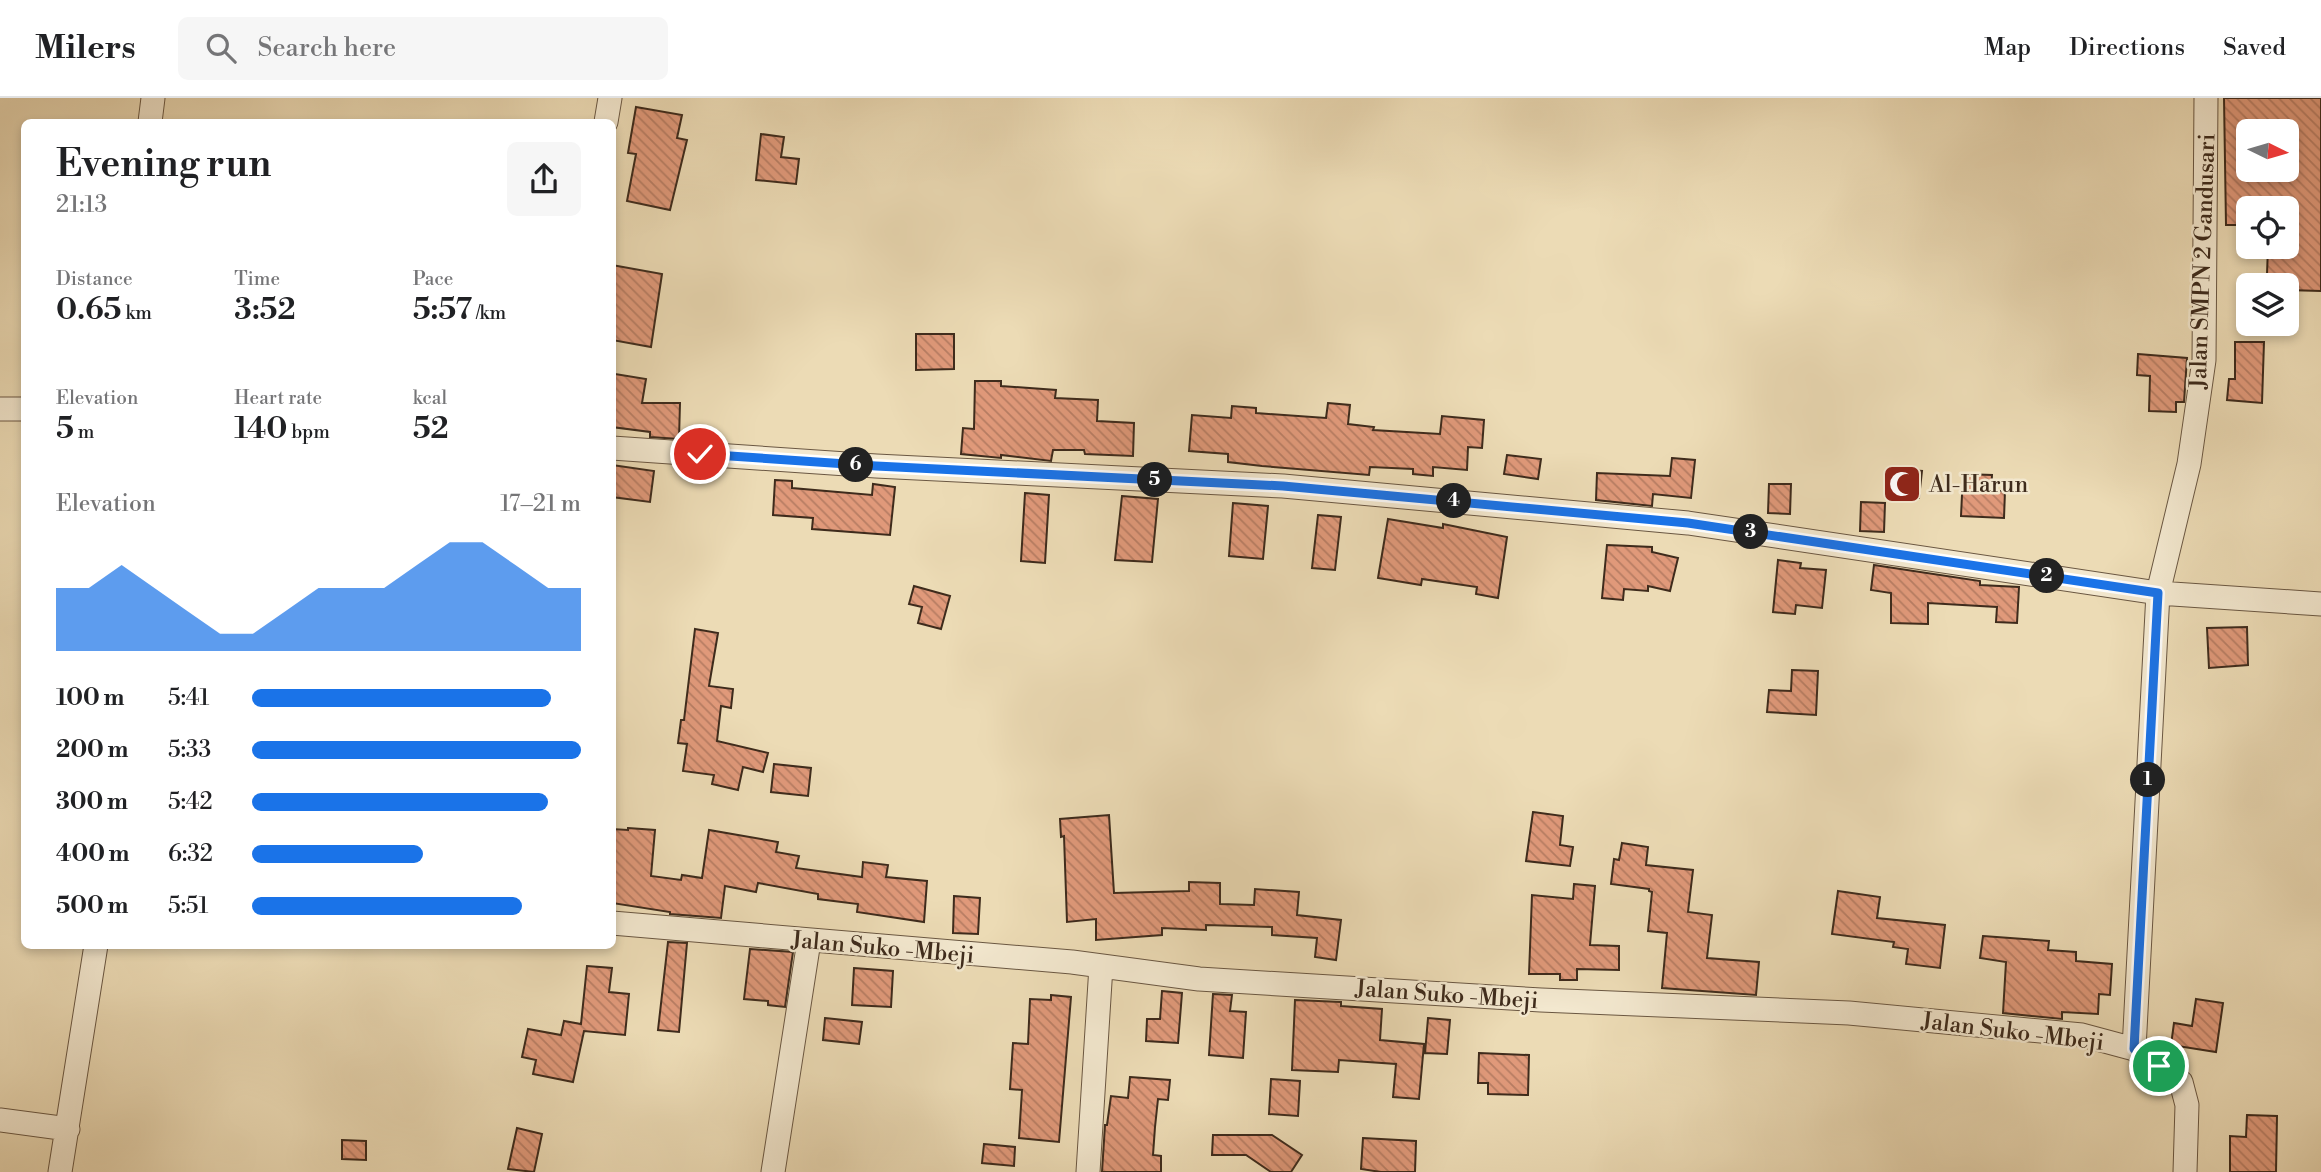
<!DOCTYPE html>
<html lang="en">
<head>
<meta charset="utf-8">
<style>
	:root { --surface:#fff; --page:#f6f6f6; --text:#202124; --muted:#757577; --line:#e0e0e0; --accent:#1a73e8 }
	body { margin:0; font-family:"Libre Bodoni",serif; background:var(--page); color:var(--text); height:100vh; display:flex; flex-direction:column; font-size:26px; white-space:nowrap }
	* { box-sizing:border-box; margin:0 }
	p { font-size:23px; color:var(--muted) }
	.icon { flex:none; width:38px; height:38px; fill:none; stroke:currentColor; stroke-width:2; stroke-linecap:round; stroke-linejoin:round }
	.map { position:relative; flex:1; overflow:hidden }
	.sheet { position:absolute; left:21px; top:21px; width:595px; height:830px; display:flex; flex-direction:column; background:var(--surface); border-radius:10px; box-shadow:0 4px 10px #0003 }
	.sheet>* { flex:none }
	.needle { width:46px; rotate:95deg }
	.fabs { position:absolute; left:2236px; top:21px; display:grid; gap:14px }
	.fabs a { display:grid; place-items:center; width:63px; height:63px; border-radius:10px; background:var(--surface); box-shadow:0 4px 10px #0003; font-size:35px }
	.pin { position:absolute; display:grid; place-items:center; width:60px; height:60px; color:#fff; margin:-30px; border:4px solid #fff; border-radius:50%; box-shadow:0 2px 7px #0007 }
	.km { position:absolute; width:35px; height:35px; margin:-18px; border-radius:50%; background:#222; color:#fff; font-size:19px; line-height:35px; text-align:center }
	.round { display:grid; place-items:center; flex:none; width:74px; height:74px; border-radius:10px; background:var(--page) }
	.summary { display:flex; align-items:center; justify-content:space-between; height:119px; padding:0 35px }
	h1 { font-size:38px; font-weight:600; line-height:52px }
	.figures { display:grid; grid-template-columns:repeat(3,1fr); gap:10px; height:119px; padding:7px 35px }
	.figures div { display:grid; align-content:center }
	.figures b { font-size:30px; font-weight:600 }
	.figures small { font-size:19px; font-weight:400 }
	.figures p { font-size:19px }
	.chart { height:196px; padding:14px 35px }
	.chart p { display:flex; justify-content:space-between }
	.chart svg { width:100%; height:126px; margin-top:7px; fill:var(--accent); opacity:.7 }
	ul { padding:0 35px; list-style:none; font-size:23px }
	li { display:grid; grid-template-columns:112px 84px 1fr; align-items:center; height:52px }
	li i { height:18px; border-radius:9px; background:var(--accent) }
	header { display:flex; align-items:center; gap:42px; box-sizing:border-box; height:98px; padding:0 35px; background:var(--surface); border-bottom:2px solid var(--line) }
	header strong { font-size:33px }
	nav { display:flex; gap:38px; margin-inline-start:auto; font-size:24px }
	.search { width:490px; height:63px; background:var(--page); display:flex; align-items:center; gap:18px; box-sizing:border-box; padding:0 24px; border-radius:10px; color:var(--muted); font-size:26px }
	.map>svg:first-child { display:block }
	.building { fill:url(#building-back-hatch); stroke:#3e2b1c; stroke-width:2; fill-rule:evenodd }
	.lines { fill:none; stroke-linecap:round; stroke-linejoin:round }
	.minor-casing { stroke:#6a5742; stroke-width:25 }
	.minor { stroke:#f3e8cf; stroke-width:23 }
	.route-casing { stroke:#fff; stroke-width:14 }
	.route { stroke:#1a73e8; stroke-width:9 }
	.labels { text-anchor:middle; stroke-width:5; stroke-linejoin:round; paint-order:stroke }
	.street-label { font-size:23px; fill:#3e2b1c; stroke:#f3e8cf }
	.poi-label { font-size:23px; fill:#3e2b1c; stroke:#f3e8cf; text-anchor:start }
</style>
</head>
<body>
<header>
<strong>Milers</strong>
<div class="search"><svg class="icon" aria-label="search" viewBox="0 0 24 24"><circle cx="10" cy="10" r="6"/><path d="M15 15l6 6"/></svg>Search here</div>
<nav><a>Map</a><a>Directions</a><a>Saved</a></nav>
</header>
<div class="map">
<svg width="2321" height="1074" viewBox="0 0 2321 1074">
	<defs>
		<pattern id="building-back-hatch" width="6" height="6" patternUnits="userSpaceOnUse" patternTransform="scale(1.75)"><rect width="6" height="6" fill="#e0997a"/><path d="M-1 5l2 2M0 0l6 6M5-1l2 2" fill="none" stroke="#b77d63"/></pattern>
	</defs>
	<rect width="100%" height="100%" fill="#ecdbb5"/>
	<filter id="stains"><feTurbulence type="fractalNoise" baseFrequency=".00286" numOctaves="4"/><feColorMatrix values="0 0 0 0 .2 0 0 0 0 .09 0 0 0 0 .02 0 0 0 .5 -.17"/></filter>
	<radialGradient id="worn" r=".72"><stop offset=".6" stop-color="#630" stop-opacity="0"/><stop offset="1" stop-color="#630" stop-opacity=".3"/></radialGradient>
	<path class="building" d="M2224,0H2321V193L2287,192V187H2283L2284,176H2267L2268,149H2287V110H2249V127H2226ZM2249,33H2287V72H2249Z
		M636,9L682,17L677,40L687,42L670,112L627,103L636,56L628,55Z
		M761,36L784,39L781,59L799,61L796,86L756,82Z
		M612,167L662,176L651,249L612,242Z
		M916,236H954V271L916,272Z
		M2235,244H2264L2262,305L2227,302L2229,281H2235Z
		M2138,256L2187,260L2184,304H2176V314L2149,313L2150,278L2137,277Z
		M615,276L646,281L642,305H680L679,341L650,339V334L612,329V294Z
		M975,283H1001V288L1056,292L1055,300L1098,302L1097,323L1134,325L1133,358L1085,356L1084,352H1053L1051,363L1001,357V360L961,356L963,330L974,331Z
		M1328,305L1350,307L1348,326L1374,329L1373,332L1440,336L1442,318L1484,322L1482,350L1468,349L1467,372L1433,369V378L1413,376V371L1370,369L1369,377L1262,368L1228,364V356L1189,353L1192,317L1231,320L1232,308L1256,310V315L1326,320Z
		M1507,357L1541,361L1538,381L1504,376Z
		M1672,360L1695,362L1691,400L1653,396L1652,408L1596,402L1597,375L1670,378Z
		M612,367L654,373L650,404L612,399Z
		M1897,371L1922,373L1919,400L1895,398Z
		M1963,376L1992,377L1991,393H2005L2004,420L1961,418Z
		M775,382L792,383V390L872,397L873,386L895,389L890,437L812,431L813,420L773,417Z
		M1769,386H1791L1790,416L1768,415Z
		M1025,395L1049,397L1045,465L1021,463Z
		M1122,398L1158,401L1152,464L1115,462Z
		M1861,404L1885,405L1884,434L1860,433Z
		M1233,405L1268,408L1263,461L1229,458Z
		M1318,417L1341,419L1335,472L1312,470Z
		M1388,421L1443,430V426L1507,439L1498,500L1476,496L1477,489L1422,481L1421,487L1378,480Z
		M1607,447L1652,449V454L1678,460L1670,493L1648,488V493L1624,491L1623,502L1602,500Z
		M1778,462L1801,465L1800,470L1826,472L1822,510L1796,507L1795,516L1773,514Z
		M1874,467L1980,483V487L2019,489L2017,525L1996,524L1997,509L1928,505V526L1891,525V495L1871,492Z
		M914,488L950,498L941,531L918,525L922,509L909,506Z
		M2247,529L2248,567L2209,570L2207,530Z
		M695,531L718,535L709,588L733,591L731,610L721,608L717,643L768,655L763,674L743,669L738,692L712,686L714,677L683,673L687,646L678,645L681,622H684Z
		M1792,572L1818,573L1816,617L1767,614L1769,592L1791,593Z
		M774,666L811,670L808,698L771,694Z
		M1533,714L1563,718L1560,747L1573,749L1570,768L1526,763Z
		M1109,717L1114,795L1189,793V784L1220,785V806L1254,807L1255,791L1299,794L1297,817L1341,822L1336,862L1315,859L1317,840L1272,837V829L1206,827V832L1162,830V837L1096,842V821L1067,824L1064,738L1061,739L1060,721Z
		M628,730L655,732L651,778L681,782L682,777L702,780L709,732L778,744L776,754L799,758L796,770L862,779L863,764L888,767L886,779L927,783L924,824L857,814L858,806L818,801V796L758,785L756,794L725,788L721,820L670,816V814L612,805V731L628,732Z
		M1622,745L1648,749L1646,767L1693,772L1688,814L1712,817L1707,860L1759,864L1756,897L1662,890L1667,835L1648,833L1652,794L1649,793V791L1611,786L1614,761L1619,762Z
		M1574,786L1595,788L1590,847L1619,848V872L1577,871V882H1560V876H1529L1532,797L1573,801Z
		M1838,793L1880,799L1877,820L1945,827L1940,870L1906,866L1908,851L1893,849L1894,844L1832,836Z
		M954,798L980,800L978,836L953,835Z
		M1983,838L2049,843L2048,852L2076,854V863L2112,866L2110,897L2099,896L2098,916L2062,914V921L2003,915L2006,864L1980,860Z
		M668,844L687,845L679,934L658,932Z
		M750,851L793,854L785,909L768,907V903L744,901Z
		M587,868L612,870L609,894L629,896L625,937L584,933L573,984L533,976L536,962L522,959L528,931L561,937L564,923L581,926Z
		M854,870L893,873L891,909L852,907Z
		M1162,893L1182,895L1178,945L1146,943L1147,921H1160Z
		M1213,896L1232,897L1230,913L1246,914L1243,960L1209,957Z
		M1051,897L1071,899L1059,1044L1019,1040L1022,992L1010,991L1013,945L1028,946L1030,901L1051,902Z
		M2196,901L2223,905L2216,954L2171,947L2174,925L2192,928Z
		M1295,902L1341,904V908L1382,911L1380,942L1424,946L1419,1001L1393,999L1396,966L1339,962L1338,974L1292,972Z
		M825,920L862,924L859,946L823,942Z
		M1428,920L1450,922L1447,956L1425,955Z
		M1479,955L1529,957L1528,997L1488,996V985H1478Z
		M1130,979L1170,982L1168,1002L1158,1001L1155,1029L1153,1057L1161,1058V1074H1102L1105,1027H1107L1111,998L1128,1000Z
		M1271,981L1300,983L1298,1018L1269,1016Z
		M2247,1017L2277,1018L2276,1074H2230V1038L2246,1039Z
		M517,1030L542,1036L534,1074L508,1071Z
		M1213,1037H1272L1302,1057L1291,1074H1271L1246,1057H1212Z
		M1363,1040L1416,1043L1415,1074H1381L1361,1071Z
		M342,1042L366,1043V1062L342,1061Z
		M984,1046L1015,1049L1014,1068L982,1065Z"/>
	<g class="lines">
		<defs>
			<path id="minor" d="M150,24L153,0
				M606,24L610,0
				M0,311H24
				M612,350L876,368L1283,388L1688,425L2158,495L2321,506
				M612,825L1072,864L1199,881L1541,902L1849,915L2082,937L2134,951L2181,984L2187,1007L2185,1074
				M2134,951L2158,495L2189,366L2204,262L2206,0
				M0,1022L68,1031
				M60,1074L96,847
				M773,1074L809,843
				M1088,1074L1101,868"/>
		</defs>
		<use href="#minor" class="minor-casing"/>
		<use href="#minor" class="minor"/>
	</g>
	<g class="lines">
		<defs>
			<path id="route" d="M700,356L876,368L1283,388L1688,425L2158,495L2134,951L2159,968"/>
		</defs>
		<use href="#route" class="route-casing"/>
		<use href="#route" class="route"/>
	</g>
	<defs>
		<symbol id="mosque-square" viewBox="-11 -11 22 22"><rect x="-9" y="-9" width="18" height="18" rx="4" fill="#8f2418" stroke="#f3e8cf"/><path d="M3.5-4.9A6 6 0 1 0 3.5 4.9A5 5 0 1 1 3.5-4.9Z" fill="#fff"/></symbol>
	</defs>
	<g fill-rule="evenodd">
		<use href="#mosque-square" x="1880" y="364" width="44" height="44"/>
	</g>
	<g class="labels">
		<g class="street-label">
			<text transform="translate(2202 163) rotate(-88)" y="8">Jalan SMPN 2 Gandusari</text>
			<text transform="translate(883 849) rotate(5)" y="8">Jalan Suko -Mbeji</text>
			<text transform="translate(1447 896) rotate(4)" y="8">Jalan Suko -Mbeji</text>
			<text transform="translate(2013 933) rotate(7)" y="8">Jalan Suko -Mbeji</text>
		</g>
		<g class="poi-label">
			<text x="1929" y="394">Al-Harun</text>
		</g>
	</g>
	<rect width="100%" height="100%" filter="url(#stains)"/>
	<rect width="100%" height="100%" fill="url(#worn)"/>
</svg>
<div class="fabs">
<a><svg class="needle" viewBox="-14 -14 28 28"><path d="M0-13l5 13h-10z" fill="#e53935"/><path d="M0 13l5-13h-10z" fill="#757577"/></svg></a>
<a><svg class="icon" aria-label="locate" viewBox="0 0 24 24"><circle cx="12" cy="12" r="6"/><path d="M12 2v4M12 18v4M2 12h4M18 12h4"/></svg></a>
<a><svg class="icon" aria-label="layers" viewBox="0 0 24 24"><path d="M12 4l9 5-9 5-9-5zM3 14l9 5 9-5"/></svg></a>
</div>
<div class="pin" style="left:2159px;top:968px;background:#1e9e55"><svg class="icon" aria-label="arrive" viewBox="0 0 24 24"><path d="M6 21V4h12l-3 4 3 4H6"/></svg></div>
<div class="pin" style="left:700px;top:356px;background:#d93025"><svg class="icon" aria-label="check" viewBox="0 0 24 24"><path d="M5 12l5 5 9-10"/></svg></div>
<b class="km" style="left:2148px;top:682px">1</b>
<b class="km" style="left:2047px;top:478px">2</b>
<b class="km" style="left:1751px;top:434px">3</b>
<b class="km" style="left:1454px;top:403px">4</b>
<b class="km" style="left:1155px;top:382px">5</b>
<b class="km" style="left:856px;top:367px">6</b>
<section class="sheet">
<div class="summary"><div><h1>Evening run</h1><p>21:13</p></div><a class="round"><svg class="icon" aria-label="share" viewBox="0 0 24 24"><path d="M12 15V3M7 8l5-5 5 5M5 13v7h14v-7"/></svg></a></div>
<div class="figures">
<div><p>Distance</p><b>0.65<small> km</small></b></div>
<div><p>Time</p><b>3:52</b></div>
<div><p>Pace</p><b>5:57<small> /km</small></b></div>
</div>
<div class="figures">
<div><p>Elevation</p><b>5<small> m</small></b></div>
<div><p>Heart rate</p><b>140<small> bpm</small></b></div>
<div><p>kcal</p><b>52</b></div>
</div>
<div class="chart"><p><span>Elevation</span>17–21 m</p>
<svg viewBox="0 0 160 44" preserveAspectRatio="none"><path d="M0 44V22L10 22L20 14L30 22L40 30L50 38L60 38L70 30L80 22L90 22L100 22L110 14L120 6L130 6L140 14L150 22L160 22V44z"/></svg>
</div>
<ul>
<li><b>100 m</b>5:41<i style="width:91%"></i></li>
<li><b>200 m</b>5:33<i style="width:100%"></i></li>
<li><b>300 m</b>5:42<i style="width:90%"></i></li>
<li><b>400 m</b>6:32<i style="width:52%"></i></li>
<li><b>500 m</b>5:51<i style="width:82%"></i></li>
</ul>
</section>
</div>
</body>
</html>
